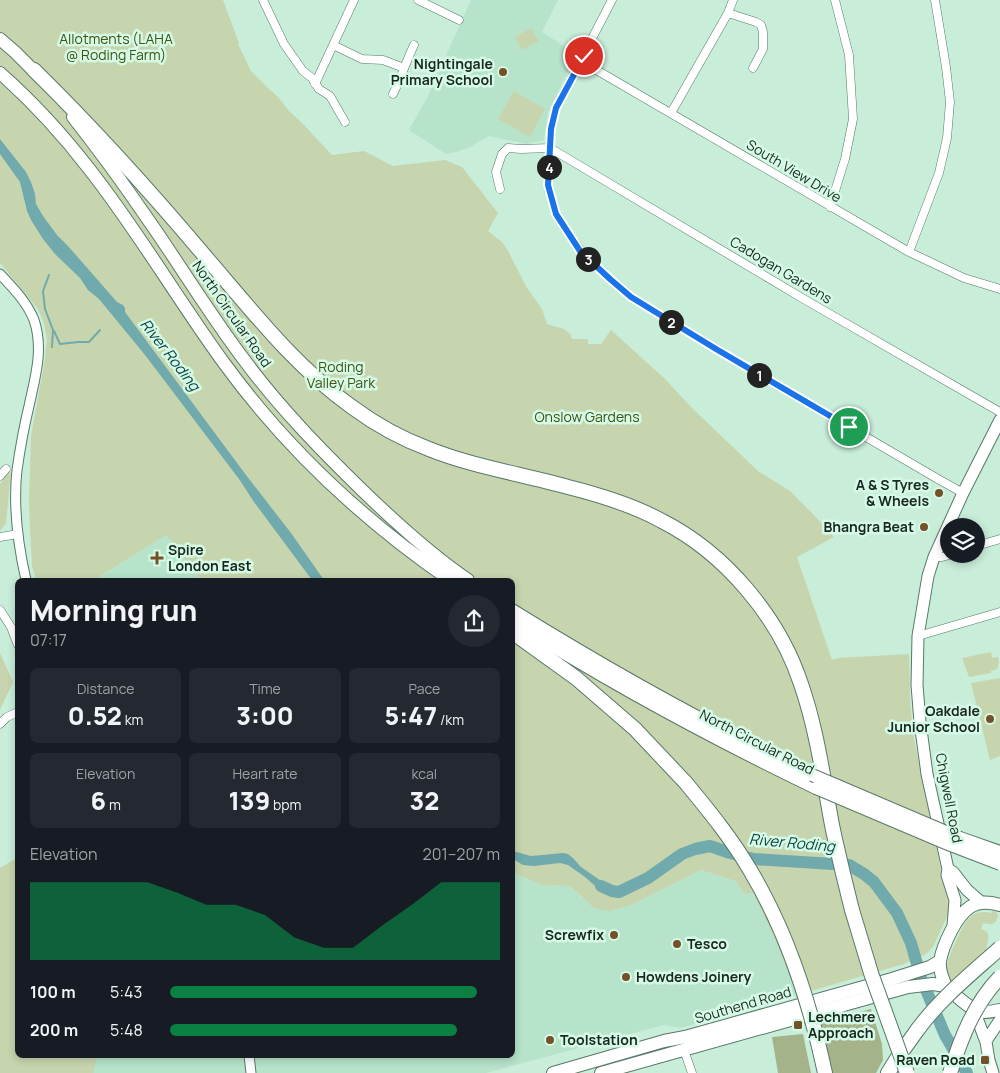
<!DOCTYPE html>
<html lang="en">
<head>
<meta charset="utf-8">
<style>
	:root { --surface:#171b24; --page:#242831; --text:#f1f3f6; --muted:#9ea1a6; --accent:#0b8043 }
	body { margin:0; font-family:Manrope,sans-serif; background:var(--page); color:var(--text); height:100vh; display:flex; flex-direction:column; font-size:19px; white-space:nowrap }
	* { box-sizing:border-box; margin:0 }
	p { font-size:16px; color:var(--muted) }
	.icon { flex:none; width:28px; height:28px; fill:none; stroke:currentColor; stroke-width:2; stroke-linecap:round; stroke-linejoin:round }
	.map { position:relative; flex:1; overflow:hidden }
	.details { position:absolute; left:15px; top:578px; width:500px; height:480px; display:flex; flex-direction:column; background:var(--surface); border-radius:8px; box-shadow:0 2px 8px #0003 }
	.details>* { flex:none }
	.tools { position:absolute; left:940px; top:518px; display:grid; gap:10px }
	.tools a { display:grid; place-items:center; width:45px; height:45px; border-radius:50%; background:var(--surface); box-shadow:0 2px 8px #0003; font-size:25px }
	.pin { position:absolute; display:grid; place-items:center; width:42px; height:42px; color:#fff; margin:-21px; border:2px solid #fff; border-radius:50%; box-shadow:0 1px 5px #0007 }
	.km { position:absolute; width:25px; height:25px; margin:-12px; border-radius:50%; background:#222; color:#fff; font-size:14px; line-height:25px; text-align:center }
	.round { display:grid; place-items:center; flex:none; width:52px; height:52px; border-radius:26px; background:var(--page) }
	.overview { display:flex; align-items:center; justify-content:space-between; height:85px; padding:0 15px }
	h1 { font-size:28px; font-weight:800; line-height:38px }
	.stats { display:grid; grid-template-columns:repeat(3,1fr); gap:8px; height:85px; padding:5px 15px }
	.stats div { display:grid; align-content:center; border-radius:8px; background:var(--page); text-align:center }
	.stats b { font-size:25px; font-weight:800 }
	.stats small { font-size:14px; font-weight:400 }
	.stats p { font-size:14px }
	.chart { height:140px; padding:10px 15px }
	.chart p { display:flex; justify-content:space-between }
	.chart svg { width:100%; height:90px; margin-top:5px; fill:var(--accent); opacity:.7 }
	ul { padding:0 15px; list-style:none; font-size:16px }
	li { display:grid; grid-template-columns:80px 60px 1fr; align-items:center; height:38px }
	li i { height:12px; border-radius:6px; background:var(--accent) }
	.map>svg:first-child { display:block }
	.built { fill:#b6e3ca }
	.green { fill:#c7d5ae }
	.forest { fill:#a4b38a }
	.water { fill:#71aaac }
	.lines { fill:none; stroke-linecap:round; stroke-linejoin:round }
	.stream { stroke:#71aaac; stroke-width:2 }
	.river { stroke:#71aaac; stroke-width:12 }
	.minor-casing { stroke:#587968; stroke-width:9 }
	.tertiary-casing { stroke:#587968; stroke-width:11 }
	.primary-casing { stroke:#587968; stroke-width:13 }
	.trunk-casing { stroke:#587968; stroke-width:14 }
	.motorway-casing { stroke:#587968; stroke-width:16 }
	.minor { stroke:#fff; stroke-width:8 }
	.tertiary { stroke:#fff; stroke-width:9 }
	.primary { stroke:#fff; stroke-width:11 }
	.trunk { stroke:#fff; stroke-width:12 }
	.motorway { stroke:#fff; stroke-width:14 }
	.trunk-bridge-casing { stroke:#587968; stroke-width:14; stroke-linecap:butt }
	.motorway-bridge-casing { stroke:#587968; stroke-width:16; stroke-linecap:butt }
	.trunk-bridge { stroke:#fff; stroke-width:12 }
	.motorway-bridge { stroke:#fff; stroke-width:14 }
	.route-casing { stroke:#fff; stroke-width:10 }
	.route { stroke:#1a73e8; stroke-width:6 }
	.poi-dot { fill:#75512a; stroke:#d5fae6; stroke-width:2 }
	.labels { text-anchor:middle; stroke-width:5; stroke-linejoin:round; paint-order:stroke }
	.park-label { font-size:14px; fill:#415213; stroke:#d5fae6 }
	.poi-label { font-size:14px; font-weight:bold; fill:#192720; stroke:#d5fae6; text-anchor:end }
	.street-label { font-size:14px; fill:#192720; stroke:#d5fae6 }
	.water-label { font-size:15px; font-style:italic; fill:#073f41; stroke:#d5fae6 }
</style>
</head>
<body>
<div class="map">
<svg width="1000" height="1073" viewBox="0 0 1000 1073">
	<rect width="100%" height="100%" fill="#c8edd9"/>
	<path class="built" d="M471,0H558L542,32L576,54L548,113L544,140L527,144L489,136L470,147L456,152L446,154L409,130L427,98Z
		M166,535L201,580H94Z
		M17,858L18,1055H512L513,873L545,886L557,885L571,887L582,898L631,905L701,870L735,881L746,895L753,891L775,939L797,995L680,1028L664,1025L486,1073H0V868Z"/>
	<path class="green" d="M0,0H223L239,43L238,44L251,71L267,87L279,98L289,111L302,123L332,155L364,151L393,166L445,160L462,167L498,213L488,231L501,241L507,249L527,288L542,309L547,324L564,329L571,335V337L572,339H588V344H601L611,330L664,378L692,408L758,471L790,491L811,512L834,537L797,557L832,660L838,658L909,654L910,700L914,739L942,875L950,898V910L933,947L926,954L904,964L797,995L775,939L753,892L746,895L735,881L701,870L631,905L608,911L594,908L571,887L557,885L545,886L513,873L512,580H201L166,535L94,580H36L32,566L30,530L29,500L31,436L44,365L47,340L44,323L38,309L0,263Z
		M531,28L539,41L522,50L515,37Z
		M514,91L545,109L530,137L498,119Z
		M11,472L6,523L0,531V484L5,476Z
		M991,652L992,658L998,657L999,663L997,669L991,671V673L969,677L962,658Z
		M0,653L13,682L0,710Z
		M1000,678V756L990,760L971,683Z
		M17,858L18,1055H97L93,1073H0V868Z
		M993,911L996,912L998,915C996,925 992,925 983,923L981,929C988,932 989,933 988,940C987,945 986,951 983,955C976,964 961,975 952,983C949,978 946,974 946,968C947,960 963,923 969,918C975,912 983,911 991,913Z"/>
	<path class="forest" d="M871,1009L882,1044L883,1060L876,1073H832L821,1022Z
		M803,1034L811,1073H778L772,1037Z"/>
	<path class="water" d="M0,139L26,172L31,182L35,194L36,204L43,216L57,235L68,246L117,302L123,305L125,308V312L246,475L291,533L324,580H312L254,502L239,479L145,355L99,299L88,290L80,278L55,254L43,239L31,220L27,211L20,182L0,154Z
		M513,851L531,856L563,853L568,854L573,858L581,867L604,883L614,887L619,897L602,892L585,877L568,865L560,863L534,866L523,865L513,859Z"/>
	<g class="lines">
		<path class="stream" d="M49,275L43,291L45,309L53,330L52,347
			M54,331L60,344L78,342H89L100,330"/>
		<path class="river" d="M601,886L612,891L619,892L648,878L682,854L695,849L710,846L730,853L754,859L849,865L864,874L874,882L897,913L911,943L921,978L945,1035L967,1073"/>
		<defs>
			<path id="minor" d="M263,0L284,44L303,71L312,78L319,89L330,96L345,122
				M418,0L459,20
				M612,0L556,108L551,129L548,185L556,214L568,233L584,255L610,279L631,297L758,374L938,479L963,493
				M728,13L756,22L761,25L763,32V49L753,68
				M333,45L362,59L383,60L404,68
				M581,61L909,252L964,278L1000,289
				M315,84L354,0
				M393,94C401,78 406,62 414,45
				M671,113L728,13L733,0
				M550,148L802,298L1000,412
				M500,189L496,172L502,154L508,148L521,149L550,148
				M830,207L845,159L853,119L849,55L835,0
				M909,252L939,173L947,138L950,102L946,67L935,0
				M0,476L6,469
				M0,537L18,534
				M976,546L1000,539
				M934,557H942L953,554
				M0,610L11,627L18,645
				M918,636L1000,612
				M0,724L7,717L18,712
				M684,1050L692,1073"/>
			<path id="tertiary" d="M0,274C13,288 27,302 34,320C44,349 35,378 29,406C24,427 20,449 17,470C13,507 18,545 26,580
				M249,1055L251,1073"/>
			<path id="primary" d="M948,869L953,872L967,890L982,903
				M953,926L955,900L947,875L948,869L927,774L920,722L917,685L918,636L928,576L934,557L963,493L1000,420
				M974,1010L986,1042L989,1060L993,1073
				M986,1041L1000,1020"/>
			<path id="trunk" d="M0,39L15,52L40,77
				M0,73C33,102 63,135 90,170C138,231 178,300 224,363C286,448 363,520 450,580
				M73,117C99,150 123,183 147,218C180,265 210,315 245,361C280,408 320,449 362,490C395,522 430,554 468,580
				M512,610C609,670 709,726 812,775
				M512,621C610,683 712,738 816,788
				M1000,905C990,902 979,901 970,907C956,916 943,945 940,961C939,968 942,977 945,984C948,990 956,995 961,1000C977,1013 980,1014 1000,1010
				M553,1073L664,1041L685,1037L892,979L930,967L940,961
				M601,1073L908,987L933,984L946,986"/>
			<path id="motorway" d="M34,70C94,129 150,191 204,255C250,308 294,366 352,407C375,424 402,439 429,449C474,467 522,474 568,487C600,495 633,505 662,521C725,553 779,617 801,684C817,730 823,777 832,825C838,854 845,882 852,910
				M512,632L576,678L635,729L686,783
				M820,1051L825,1073
				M888,1073L898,1057L918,1029"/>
		</defs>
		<use href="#minor" class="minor-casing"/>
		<use href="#tertiary" class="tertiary-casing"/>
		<use href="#primary" class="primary-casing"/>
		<use href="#trunk" class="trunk-casing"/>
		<use href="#motorway" class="motorway-casing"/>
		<use href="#minor" class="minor"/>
		<use href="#tertiary" class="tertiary"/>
		<use href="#primary" class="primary"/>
		<use href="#trunk" class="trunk"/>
		<use href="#motorway" class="motorway"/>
		<defs>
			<path id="trunk-bridge" d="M812,775L960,838L1000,852
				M816,788L948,844L1000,864"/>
			<path id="motorway-bridge" d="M686,783C709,811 732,839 750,870C783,925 805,988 820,1051
				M852,910L871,973L907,1073
				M918,1029C941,998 971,974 1000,948
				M950,1073C961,1038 974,1004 1000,977"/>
		</defs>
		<use href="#trunk-bridge" class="trunk-bridge-casing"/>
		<use href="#motorway-bridge" class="motorway-bridge-casing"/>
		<use href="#trunk-bridge" class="trunk-bridge"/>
		<use href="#motorway-bridge" class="motorway-bridge"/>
	</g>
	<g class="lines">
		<defs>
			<path id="route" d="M584,56L556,108L551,129L548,185L556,214L580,251L610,279L631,297L716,349L849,427"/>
		</defs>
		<use href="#route" class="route-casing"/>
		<use href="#route" class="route"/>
	</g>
	<g class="poi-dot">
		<circle cx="503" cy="72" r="5"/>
		<circle cx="939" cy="493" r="5"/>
		<circle cx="924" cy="527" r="5"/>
		<path d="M154.5 550.5h5v5h5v5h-5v5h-5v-5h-5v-5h5z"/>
		<circle cx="990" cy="719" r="5"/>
		<circle cx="614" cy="935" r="5"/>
		<circle cx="677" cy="944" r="5"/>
		<circle cx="626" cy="977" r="5"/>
		<rect x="793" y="1020" width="10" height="10" rx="2.5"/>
		<circle cx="550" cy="1040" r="5"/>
		<rect x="980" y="1055" width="10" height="10" rx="2.5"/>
	</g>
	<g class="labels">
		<g class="park-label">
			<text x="116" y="44">Allotments (LAHA<tspan x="116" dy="16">@ Roding Farm)</tspan></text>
			<text x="341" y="372">Roding<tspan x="341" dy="16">Valley Park</tspan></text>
			<text x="587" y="422">Onslow Gardens</text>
		</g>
		<g class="poi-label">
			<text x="493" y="69">Nightingale<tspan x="493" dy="16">Primary School</tspan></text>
			<text x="929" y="490">A &amp; S Tyres<tspan x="929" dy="16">&amp; Wheels</tspan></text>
			<text x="914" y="532">Bhangra Beat</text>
			<text x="168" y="555" text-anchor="start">Spire<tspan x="168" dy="16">London East</tspan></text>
			<text x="980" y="716">Oakdale<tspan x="980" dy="16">Junior School</tspan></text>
			<text x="604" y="940">Screwfix</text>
			<text x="687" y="949" text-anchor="start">Tesco</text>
			<text x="636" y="982" text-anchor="start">Howdens Joinery</text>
			<text x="808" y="1022" text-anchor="start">Lechmere<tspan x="808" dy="16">Approach</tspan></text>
			<text x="560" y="1045" text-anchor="start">Toolstation</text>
			<text x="975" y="1065">Raven Road</text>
		</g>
		<g class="street-label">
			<text transform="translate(794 171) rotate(31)" y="5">South View Drive</text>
			<text transform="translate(781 270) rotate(31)" y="5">Cadogan Gardens</text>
			<text transform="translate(232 314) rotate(55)" y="5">North Circular Road</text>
			<text transform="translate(757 742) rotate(27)" y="5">North Circular Road</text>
			<text transform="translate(949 798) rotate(79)" y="5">Chigwell Road</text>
			<text transform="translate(743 1005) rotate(-16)" y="5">Southend Road</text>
		</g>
		<g class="water-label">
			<text transform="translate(170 355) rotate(52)" y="5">River Roding</text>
			<text transform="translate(792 843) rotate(5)" y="5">River Roding</text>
		</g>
	</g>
</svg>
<div class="tools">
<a><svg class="icon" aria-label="layers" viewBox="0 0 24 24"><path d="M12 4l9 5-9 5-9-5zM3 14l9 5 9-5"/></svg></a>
</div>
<div class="pin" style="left:849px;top:427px;background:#1e9e55"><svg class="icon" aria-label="arrive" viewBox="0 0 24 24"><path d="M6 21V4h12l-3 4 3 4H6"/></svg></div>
<div class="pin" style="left:584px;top:56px;background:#d93025"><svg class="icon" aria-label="check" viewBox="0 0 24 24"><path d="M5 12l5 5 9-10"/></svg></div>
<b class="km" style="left:759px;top:375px">1</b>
<b class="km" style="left:671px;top:322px">2</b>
<b class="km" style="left:588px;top:259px">3</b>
<b class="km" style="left:549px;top:167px">4</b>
<section class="details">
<div class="overview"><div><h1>Morning run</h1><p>07:17</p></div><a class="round"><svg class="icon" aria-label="share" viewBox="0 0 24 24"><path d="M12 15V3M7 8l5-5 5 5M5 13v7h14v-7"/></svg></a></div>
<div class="stats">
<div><p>Distance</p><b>0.52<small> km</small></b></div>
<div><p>Time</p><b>3:00</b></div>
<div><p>Pace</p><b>5:47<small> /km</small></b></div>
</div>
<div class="stats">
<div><p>Elevation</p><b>6<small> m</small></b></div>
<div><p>Heart rate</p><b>139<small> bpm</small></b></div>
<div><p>kcal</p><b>32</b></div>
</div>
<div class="chart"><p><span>Elevation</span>201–207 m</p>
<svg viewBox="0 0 160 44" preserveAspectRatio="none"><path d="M0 44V6L10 6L20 6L30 6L40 6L50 11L60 17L70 17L80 22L90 33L100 38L110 38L120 27L130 17L140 6L150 6L160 6V44z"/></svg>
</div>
<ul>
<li><b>100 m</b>5:43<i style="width:93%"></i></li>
<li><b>200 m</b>5:48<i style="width:87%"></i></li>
</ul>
</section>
</div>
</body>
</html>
